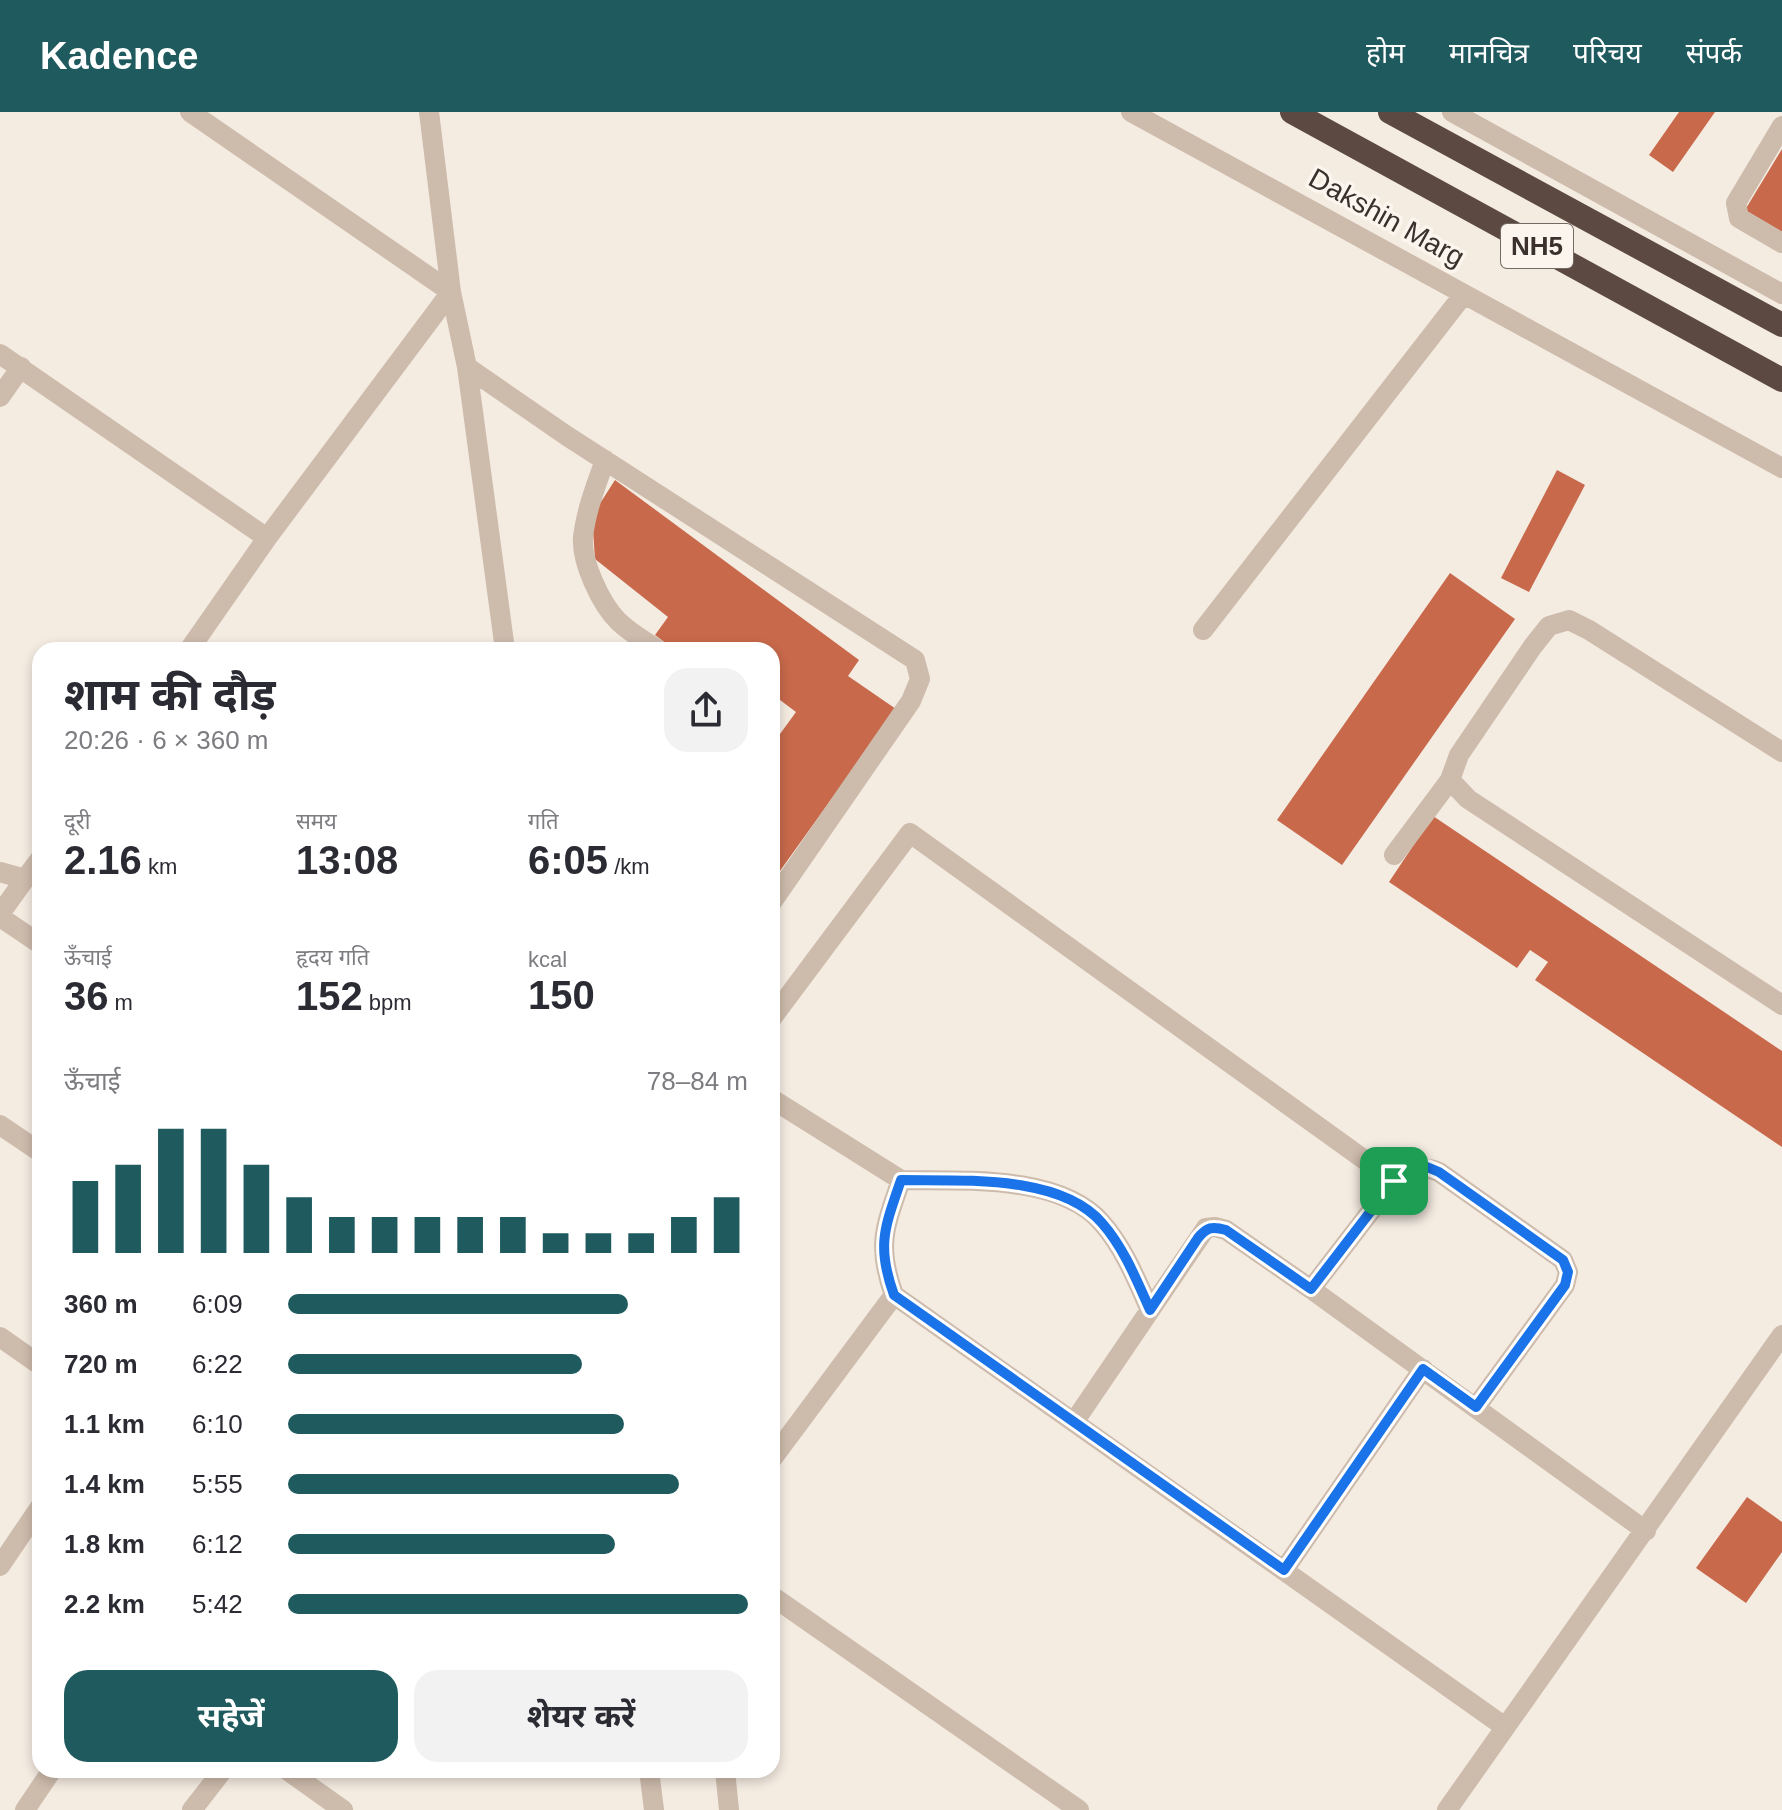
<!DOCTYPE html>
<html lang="hi">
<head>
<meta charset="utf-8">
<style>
	:root { --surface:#fff; --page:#f2f2f3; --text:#2b2b33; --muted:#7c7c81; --accent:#1f5a5e }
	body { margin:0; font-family:Helvetica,"Noto Sans Devanagari",sans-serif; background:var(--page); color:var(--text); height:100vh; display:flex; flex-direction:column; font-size:30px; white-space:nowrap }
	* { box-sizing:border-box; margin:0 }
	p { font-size:26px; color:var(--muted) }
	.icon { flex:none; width:44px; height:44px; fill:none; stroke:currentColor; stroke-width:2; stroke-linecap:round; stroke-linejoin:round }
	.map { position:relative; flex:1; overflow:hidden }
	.drawer { position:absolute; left:32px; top:530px; width:748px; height:1136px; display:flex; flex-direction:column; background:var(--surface); border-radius:24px; box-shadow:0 4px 12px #0003 }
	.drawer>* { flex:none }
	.pin { position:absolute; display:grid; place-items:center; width:68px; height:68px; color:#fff; margin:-34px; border-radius:16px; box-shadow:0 4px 12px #0006 }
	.round { display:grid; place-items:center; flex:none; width:84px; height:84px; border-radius:24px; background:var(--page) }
	.head { display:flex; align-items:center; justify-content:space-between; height:136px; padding:0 32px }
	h1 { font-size:44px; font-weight:700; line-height:60px }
	.metrics { display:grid; grid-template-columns:repeat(3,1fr); gap:12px; height:136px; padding:8px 32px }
	.metrics div { display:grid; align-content:center }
	.metrics b { font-size:40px; font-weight:700 }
	.metrics small { font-size:22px; font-weight:400 }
	.metrics p { font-size:22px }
	.chart { height:224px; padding:16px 32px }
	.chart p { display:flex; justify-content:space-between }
	.chart svg { width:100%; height:144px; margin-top:8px; stroke:var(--accent); stroke-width:6 }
	.action { display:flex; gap:16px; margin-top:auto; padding:16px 32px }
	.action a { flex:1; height:92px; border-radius:24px; background:var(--accent); color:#fff; font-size:32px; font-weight:700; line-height:92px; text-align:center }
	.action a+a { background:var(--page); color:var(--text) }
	ul { padding:0 32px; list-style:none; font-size:26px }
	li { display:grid; grid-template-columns:128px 96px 1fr; align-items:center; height:60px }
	li i { height:20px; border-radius:10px; background:var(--accent) }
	header { display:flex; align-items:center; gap:48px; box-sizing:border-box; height:112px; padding:0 40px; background:var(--accent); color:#fff }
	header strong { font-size:38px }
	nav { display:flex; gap:44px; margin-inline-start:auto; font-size:28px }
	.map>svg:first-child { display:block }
	.building { fill:#c8694b }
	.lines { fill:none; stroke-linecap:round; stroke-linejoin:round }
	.minor { stroke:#cdbbac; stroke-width:20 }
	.highway { stroke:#5c4a42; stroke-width:24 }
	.route-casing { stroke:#fff; stroke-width:16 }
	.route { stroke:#1a73e8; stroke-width:10 }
	.labels { text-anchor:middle; stroke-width:7; stroke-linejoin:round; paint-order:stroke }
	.shield { fill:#fbf5ee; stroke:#756b66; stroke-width:2 }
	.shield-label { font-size:26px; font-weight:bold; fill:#3b302b }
	.street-label { font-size:28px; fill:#3b302b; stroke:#fbf5ee }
</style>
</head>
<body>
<header>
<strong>Kadence</strong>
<nav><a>होम</a><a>मानचित्र</a><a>परिचय</a><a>संपर्क</a></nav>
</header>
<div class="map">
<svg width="1782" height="1698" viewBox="0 0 1782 1698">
	<rect width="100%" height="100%" fill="#f4ebe1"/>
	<path class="building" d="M1679,0H1715L1673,60L1649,43Z
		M1782,37V120L1745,98Z
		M1557,358L1585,373L1529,480L1501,466Z
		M615,368L859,548L848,564L896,597L772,770V633L796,600L772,582V538H675L655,523L668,505L595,447L592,404Z
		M1450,461L1515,507L1342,753L1277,708Z
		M1433,704L1782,939V1035L1535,868L1548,850L1530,838L1517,856L1389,770Z
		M1747,1385L1782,1410V1440L1746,1491L1696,1456Z"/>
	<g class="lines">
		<path class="minor" d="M429,0L451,180L467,255L505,538
			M1131,0L1782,356
			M1452,0L1782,182
			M1782,14L1736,91L1739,106L1782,131
			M0,242L267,426L451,180L190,0
			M467,255L567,324L915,548L920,567L911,589L772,790
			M0,285L21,255
			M605,348C596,373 586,399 583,425C581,450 601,492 618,509C629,520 645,529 658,538
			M1203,518L1464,182
			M189,538L267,426
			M1782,640L1589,518L1569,508L1549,514L1533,534L1459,643L1450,668L1468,687L1782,893
			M1394,743L1450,668
			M0,760L25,767L40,747
			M0,802L25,767
			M0,805L40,832
			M772,906L910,721L1394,1069L1311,1177L1646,1419
			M772,987L901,1068C885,1115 876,1133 894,1183L772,1347
			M0,1013L40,1040
			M901,1068C961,1069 1060,1062 1102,1111C1124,1136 1137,1169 1150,1198
			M1394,1069C1411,1059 1420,1052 1439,1060L1563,1148L1568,1160L1565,1173L1476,1295
			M894,1183L1505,1615
			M0,1225L40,1253
			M1074,1310L1206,1116L1215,1115L1226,1118L1311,1177
			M0,1454L40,1395
			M1284,1458L1423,1257
			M772,1484L1079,1698
			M287,1658L343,1698
			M649,1658L654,1698
			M725,1658L729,1698
			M25,1698L52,1658
			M192,1698L223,1658
			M1447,1698L1782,1223"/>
		<path class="highway" d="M1292,0L1782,268
			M1390,0L1782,213"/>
	</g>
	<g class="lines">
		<defs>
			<path id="route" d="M1427,1055L1439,1060L1563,1148L1568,1160L1565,1173L1476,1295L1423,1257L1284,1458L894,1183C876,1133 885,1115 901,1068C961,1069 1060,1062 1102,1111C1124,1136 1137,1169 1150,1198L1198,1126C1207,1115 1212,1114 1226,1118L1311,1177L1394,1069L1413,1057Z"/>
		</defs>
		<use href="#route" class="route-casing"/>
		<use href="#route" class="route"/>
	</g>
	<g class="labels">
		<rect class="shield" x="1501" y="112" width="72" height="44" rx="6"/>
		<g class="shield-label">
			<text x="1537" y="143">NH5</text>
		</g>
		<g class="street-label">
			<text transform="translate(1387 105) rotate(29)" y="10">Dakshin Marg</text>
		</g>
	</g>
</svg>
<div class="pin" style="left:1394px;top:1069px;background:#1e9e55"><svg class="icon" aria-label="arrive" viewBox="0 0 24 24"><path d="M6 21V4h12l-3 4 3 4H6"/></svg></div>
<section class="drawer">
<div class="head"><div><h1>शाम की दौड़</h1><p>20:26 · 6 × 360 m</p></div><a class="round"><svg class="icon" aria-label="share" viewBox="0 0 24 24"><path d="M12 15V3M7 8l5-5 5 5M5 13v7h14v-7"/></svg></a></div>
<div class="metrics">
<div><p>दूरी</p><b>2.16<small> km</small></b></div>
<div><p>समय</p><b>13:08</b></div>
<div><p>गति</p><b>6:05<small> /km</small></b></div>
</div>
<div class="metrics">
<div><p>ऊँचाई</p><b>36<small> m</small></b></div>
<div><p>हृदय गति</p><b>152<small> bpm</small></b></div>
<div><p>kcal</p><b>150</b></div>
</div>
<div class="chart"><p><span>ऊँचाई</span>78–84 m</p>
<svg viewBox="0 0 160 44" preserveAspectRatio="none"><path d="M5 44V22M15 44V17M25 44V6M35 44V6M45 44V17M55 44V27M65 44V33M75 44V33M85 44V33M95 44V33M105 44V33M115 44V38M125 44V38M135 44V38M145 44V33M155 44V27"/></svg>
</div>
<ul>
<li><b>360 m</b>6:09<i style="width:74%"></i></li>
<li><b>720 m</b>6:22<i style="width:64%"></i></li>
<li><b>1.1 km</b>6:10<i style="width:73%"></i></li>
<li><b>1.4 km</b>5:55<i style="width:85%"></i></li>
<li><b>1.8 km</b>6:12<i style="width:71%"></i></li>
<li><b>2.2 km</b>5:42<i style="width:100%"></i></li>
</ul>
<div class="action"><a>सहेजें</a><a>शेयर करें</a></div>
</section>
</div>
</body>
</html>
